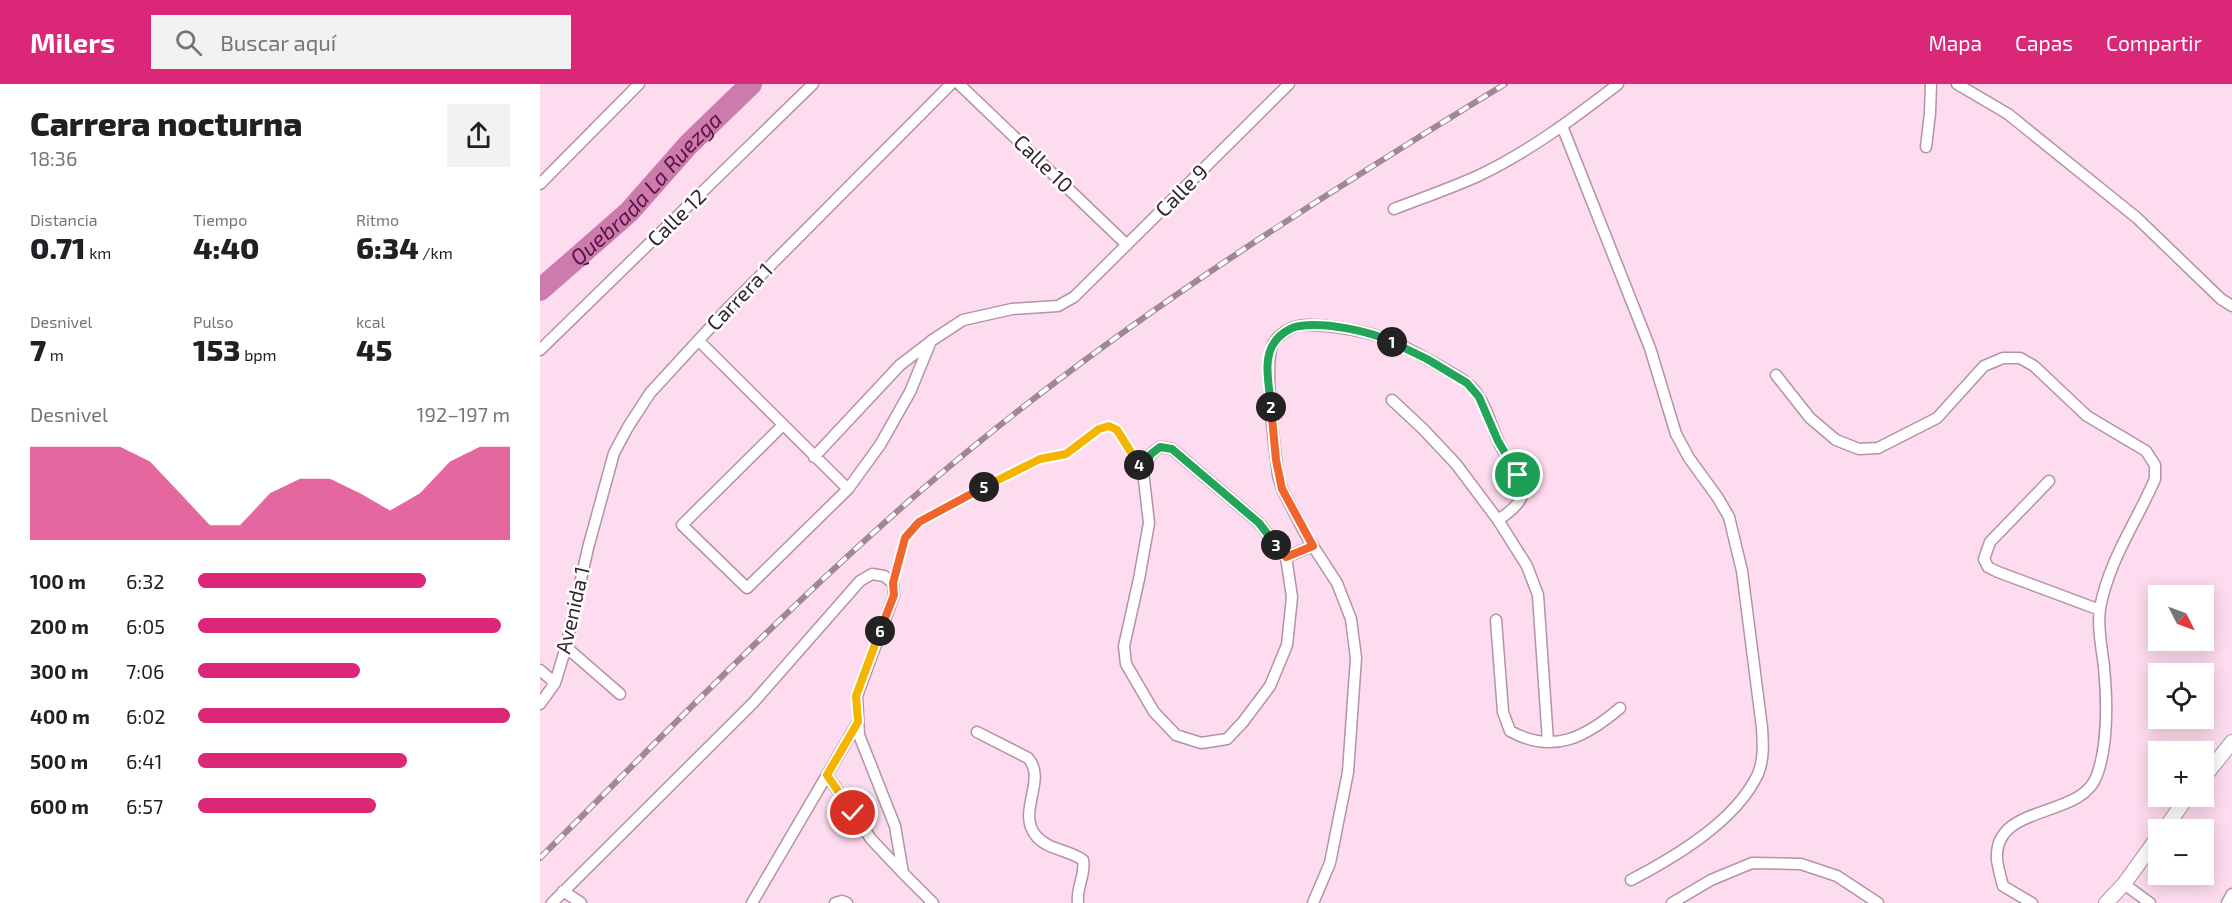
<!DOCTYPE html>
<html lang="es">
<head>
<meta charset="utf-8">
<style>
	:root { --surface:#fff; --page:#f2f2f2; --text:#202124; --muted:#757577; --accent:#db2777 }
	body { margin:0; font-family:"Exo 2",sans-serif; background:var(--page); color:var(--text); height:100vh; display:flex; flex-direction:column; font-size:22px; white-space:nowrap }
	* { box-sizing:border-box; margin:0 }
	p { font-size:20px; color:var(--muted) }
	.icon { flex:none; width:33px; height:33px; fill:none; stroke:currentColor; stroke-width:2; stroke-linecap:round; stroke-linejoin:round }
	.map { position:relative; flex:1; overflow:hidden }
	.sheet { display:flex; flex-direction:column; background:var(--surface); width:540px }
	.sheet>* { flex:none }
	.needle { width:39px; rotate:132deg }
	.fabs { position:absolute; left:1608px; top:501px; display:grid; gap:12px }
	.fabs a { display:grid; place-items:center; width:66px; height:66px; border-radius:0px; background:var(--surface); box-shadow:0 3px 15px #0003; font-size:30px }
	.pin { position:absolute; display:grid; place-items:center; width:51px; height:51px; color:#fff; margin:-26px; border:3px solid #fff; border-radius:50%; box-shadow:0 2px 6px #0007 }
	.km { position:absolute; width:30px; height:30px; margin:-15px; border-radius:50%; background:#222; color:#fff; font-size:16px; line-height:30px; text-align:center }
	.round { display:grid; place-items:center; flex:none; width:63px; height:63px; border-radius:0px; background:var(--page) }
	.headline { display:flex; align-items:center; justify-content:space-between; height:102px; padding:0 30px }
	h1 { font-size:33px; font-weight:800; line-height:45px }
	.metrics { display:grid; grid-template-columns:repeat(3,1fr); gap:9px; height:102px; padding:6px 30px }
	.metrics div { display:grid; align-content:center }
	.metrics b { font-size:30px; font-weight:800 }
	.metrics small { font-size:16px; font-weight:400 }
	.metrics p { font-size:16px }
	.chart { height:168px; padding:12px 30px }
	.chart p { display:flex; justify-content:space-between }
	.chart svg { width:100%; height:108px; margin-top:6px; fill:var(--accent); opacity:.7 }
	ul { padding:0 30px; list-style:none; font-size:20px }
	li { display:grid; grid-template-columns:96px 72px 1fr; align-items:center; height:45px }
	li i { height:15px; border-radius:8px; background:var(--accent) }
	header { display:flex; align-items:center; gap:36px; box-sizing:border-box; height:84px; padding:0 30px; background:var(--accent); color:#fff }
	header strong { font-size:28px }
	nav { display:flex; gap:33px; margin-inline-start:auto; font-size:21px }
	.search { width:420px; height:54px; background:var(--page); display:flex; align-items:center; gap:15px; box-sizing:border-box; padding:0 21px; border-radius:0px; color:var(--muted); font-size:22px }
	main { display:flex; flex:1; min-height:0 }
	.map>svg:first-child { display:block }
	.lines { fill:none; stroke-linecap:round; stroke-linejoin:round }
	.river { stroke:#cc7bac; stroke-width:22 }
	.lane-casing { stroke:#b393a5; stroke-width:8 }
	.street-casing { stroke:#b393a5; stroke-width:13 }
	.secondary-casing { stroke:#b393a5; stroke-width:16 }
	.lane { stroke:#fff; stroke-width:5 }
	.street { stroke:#fff; stroke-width:10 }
	.secondary { stroke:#fff; stroke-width:14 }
	.rail-casing { stroke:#9f8794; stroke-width:6 }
	.rail { stroke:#fff; stroke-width:4; stroke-dasharray:11; stroke-linecap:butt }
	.split-1-casing { stroke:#fff; stroke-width:12 }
	.split-2-casing { stroke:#fff; stroke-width:12 }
	.split-3-casing { stroke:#fff; stroke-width:12 }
	.split-4-casing { stroke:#fff; stroke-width:12 }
	.split-5-casing { stroke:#fff; stroke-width:12 }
	.split-6-casing { stroke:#fff; stroke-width:12 }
	.split-7-casing { stroke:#fff; stroke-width:12 }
	.split-1 { stroke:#22a559; stroke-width:8 }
	.split-2 { stroke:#22a559; stroke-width:8 }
	.split-3 { stroke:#f0652b; stroke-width:8 }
	.split-4 { stroke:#22a559; stroke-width:8 }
	.split-5 { stroke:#f5b400; stroke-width:8 }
	.split-6 { stroke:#f0652b; stroke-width:8 }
	.split-7 { stroke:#f5b400; stroke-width:8 }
	.labels { text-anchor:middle; stroke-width:5; stroke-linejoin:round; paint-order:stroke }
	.street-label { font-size:21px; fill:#33262d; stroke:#fff }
	.water-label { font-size:22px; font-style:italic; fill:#5b1244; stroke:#fff }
</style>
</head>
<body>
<header>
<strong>Milers</strong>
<div class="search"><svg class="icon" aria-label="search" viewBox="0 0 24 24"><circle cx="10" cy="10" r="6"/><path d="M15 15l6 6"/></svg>Buscar aquí</div>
<nav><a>Mapa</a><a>Capas</a><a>Compartir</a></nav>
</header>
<main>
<section class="sheet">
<div class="headline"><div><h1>Carrera nocturna</h1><p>18:36</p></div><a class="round"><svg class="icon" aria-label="share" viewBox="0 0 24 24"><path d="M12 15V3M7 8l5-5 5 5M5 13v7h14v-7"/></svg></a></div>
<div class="metrics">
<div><p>Distancia</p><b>0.71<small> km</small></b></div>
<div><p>Tiempo</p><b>4:40</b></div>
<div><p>Ritmo</p><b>6:34<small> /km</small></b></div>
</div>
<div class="metrics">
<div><p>Desnivel</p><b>7<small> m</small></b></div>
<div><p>Pulso</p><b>153<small> bpm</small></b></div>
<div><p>kcal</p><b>45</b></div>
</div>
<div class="chart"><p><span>Desnivel</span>192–197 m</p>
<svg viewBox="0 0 160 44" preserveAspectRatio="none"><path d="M0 44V6L10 6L20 6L30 6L40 12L50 25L60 38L70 38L80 25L90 19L100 19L110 25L120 32L130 25L140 12L150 6L160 6V44z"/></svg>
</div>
<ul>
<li><b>100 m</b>6:32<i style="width:73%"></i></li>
<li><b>200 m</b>6:05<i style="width:97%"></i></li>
<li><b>300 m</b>7:06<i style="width:52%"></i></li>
<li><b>400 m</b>6:02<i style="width:100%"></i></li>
<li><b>500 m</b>6:41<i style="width:67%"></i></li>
<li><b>600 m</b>6:57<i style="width:57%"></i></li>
</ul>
</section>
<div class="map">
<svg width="1692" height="819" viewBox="0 0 1692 819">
	<rect width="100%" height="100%" fill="#fedcef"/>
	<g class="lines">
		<path class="river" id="s1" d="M0,206L89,128L149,60L211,0"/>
		<defs>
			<path id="lane" d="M353,499L365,454L379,438L500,375L526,370L559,345L569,342L577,346L583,354L602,386"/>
			<path id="street" d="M419,0L587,161
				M1417,0L1468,30L1597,134L1681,215L1692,222
				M1022,42L1110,264L1136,350L1149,374L1178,414L1189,433L1202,487L1222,644C1223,660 1224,675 1218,690C1196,737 1135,773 1091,796
				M1386,63L1390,29L1391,0
				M0,100L99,0
				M854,125C882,114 912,104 940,91C990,67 1034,34 1078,0
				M159,257L308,405
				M0,266L273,0
				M1236,291L1270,334L1296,356L1319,365L1338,364L1397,334L1444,282L1463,274H1480L1494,282L1547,332L1606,367L1615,381V395C1596,439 1569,476 1560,524C1557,543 1562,565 1564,583C1567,615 1568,661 1557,691C1542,736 1453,718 1457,776C1458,784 1461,794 1463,802L1492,819
				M852,316L883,345L916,380L958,436L987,482L998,511L1008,658
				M243,341L142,441L207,504L308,405L340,361L370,308L391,257L423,236L472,225L518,222L534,213L749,0
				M620,363L632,365L719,439L746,473L752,513L747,561L730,602L703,638L687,655L661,659L636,651L614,628L586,580L584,562L599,495L609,439L603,387L611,370Z
				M274,373L360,281L389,259
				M1509,397L1450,458L1444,475L1448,483L1458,488L1560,526
				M746,473L773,462
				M956,536L963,628L970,647C1013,671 1046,653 1080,624
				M26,563L80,610
				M0,586L15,599
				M0,620L15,599L26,563L48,464L74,369L88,343L110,309L190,222L411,0
				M437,648L488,674C508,696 475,729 497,753C509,766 529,766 543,776C546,791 536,803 538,819
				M287,691L331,755L363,789
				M1584,800L1610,819
				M23,807L41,819
				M12,819L213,619L320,497L332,490L344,492L353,499L354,511L317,612L319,651L355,742L363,789L393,819
				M212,819L318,638
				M295,819L302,817L307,819
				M773,819L790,779L808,688L816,574L811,535L797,499L767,453L742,405L738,391C735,366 723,279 733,260C738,251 749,244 758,242C776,238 826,247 843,254C866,262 887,275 908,287C914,291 922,294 927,299C946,314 950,342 961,363C981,398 1000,408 958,436
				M1132,819L1171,796L1212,779L1261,780L1297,792L1338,819
				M1687,819L1692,810"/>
			<path id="secondary" d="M1664,693L1692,658
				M1624,746L1648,712
				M1566,819L1584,800L1618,753"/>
		</defs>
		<use href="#lane" class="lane-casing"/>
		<use href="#street" class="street-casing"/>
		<use href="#secondary" class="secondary-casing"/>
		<use href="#lane" class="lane"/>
		<use href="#street" class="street"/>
		<use href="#secondary" class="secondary"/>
		<defs>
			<path id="rail" d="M0,774C124,651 245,525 377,410C558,253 761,125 965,0"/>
		</defs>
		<use href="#rail" class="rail-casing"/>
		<use href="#rail" class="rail"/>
	</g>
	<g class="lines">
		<defs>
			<path id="split-1" d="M852,258L887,275L927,299L939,313L958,357L978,391"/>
			<path id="split-2" d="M731,323C730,304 722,276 734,259C739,251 750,243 760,242C785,238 830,247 852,258"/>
			<path id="split-3" d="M731,323L736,376L742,405L773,462L746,473L736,461"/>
			<path id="split-4" d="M599,381L603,387L611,370L620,363L632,365L719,439L736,461"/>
			<path id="split-5" d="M444,403L500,375L526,370L559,345L569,342L577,346L599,381"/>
			<path id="split-6" d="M340,547L354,511L353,499L365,454L379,438L444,403"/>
			<path id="split-7" d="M313,729L287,691L318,638L316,612L340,547"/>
		</defs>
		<use href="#split-1" class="split-1-casing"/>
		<use href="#split-2" class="split-2-casing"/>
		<use href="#split-3" class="split-3-casing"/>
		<use href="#split-4" class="split-4-casing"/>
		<use href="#split-5" class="split-5-casing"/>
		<use href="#split-6" class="split-6-casing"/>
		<use href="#split-7" class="split-7-casing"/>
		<use href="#split-1" class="split-1"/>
		<use href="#split-2" class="split-2"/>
		<use href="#split-3" class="split-3"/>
		<use href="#split-4" class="split-4"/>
		<use href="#split-5" class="split-5"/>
		<use href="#split-6" class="split-6"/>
		<use href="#split-7" class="split-7"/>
	</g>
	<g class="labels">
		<g class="street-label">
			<text transform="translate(503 80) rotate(44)" y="7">Calle 10</text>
			<text transform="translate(642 107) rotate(-45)" y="7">Calle 9</text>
			<text transform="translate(137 134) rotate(-44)" y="7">Calle 12</text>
			<text transform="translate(200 213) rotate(-46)" y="7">Carrera 1</text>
			<text transform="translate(33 526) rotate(-77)" y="7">Avenida 1</text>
		</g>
		<g class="water-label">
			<text dy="8" stroke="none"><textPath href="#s1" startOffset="147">Quebrada La Ruezga</textPath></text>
		</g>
	</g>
</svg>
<div class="fabs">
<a><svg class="needle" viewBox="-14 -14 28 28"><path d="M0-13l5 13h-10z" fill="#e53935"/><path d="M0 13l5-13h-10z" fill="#757577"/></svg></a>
<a><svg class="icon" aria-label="locate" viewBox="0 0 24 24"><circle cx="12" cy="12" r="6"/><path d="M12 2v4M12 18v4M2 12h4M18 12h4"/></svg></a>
<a>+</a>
<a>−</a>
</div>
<div class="pin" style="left:978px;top:391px;background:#1e9e55"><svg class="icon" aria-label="arrive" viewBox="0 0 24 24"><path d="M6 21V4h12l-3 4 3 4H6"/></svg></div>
<div class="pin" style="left:313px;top:729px;background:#d93025"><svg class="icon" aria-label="check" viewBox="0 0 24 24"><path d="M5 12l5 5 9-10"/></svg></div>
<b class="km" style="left:852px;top:258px">1</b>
<b class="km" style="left:731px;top:323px">2</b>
<b class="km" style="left:736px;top:461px">3</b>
<b class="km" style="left:599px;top:381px">4</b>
<b class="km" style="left:444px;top:403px">5</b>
<b class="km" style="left:340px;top:547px">6</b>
</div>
</main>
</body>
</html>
